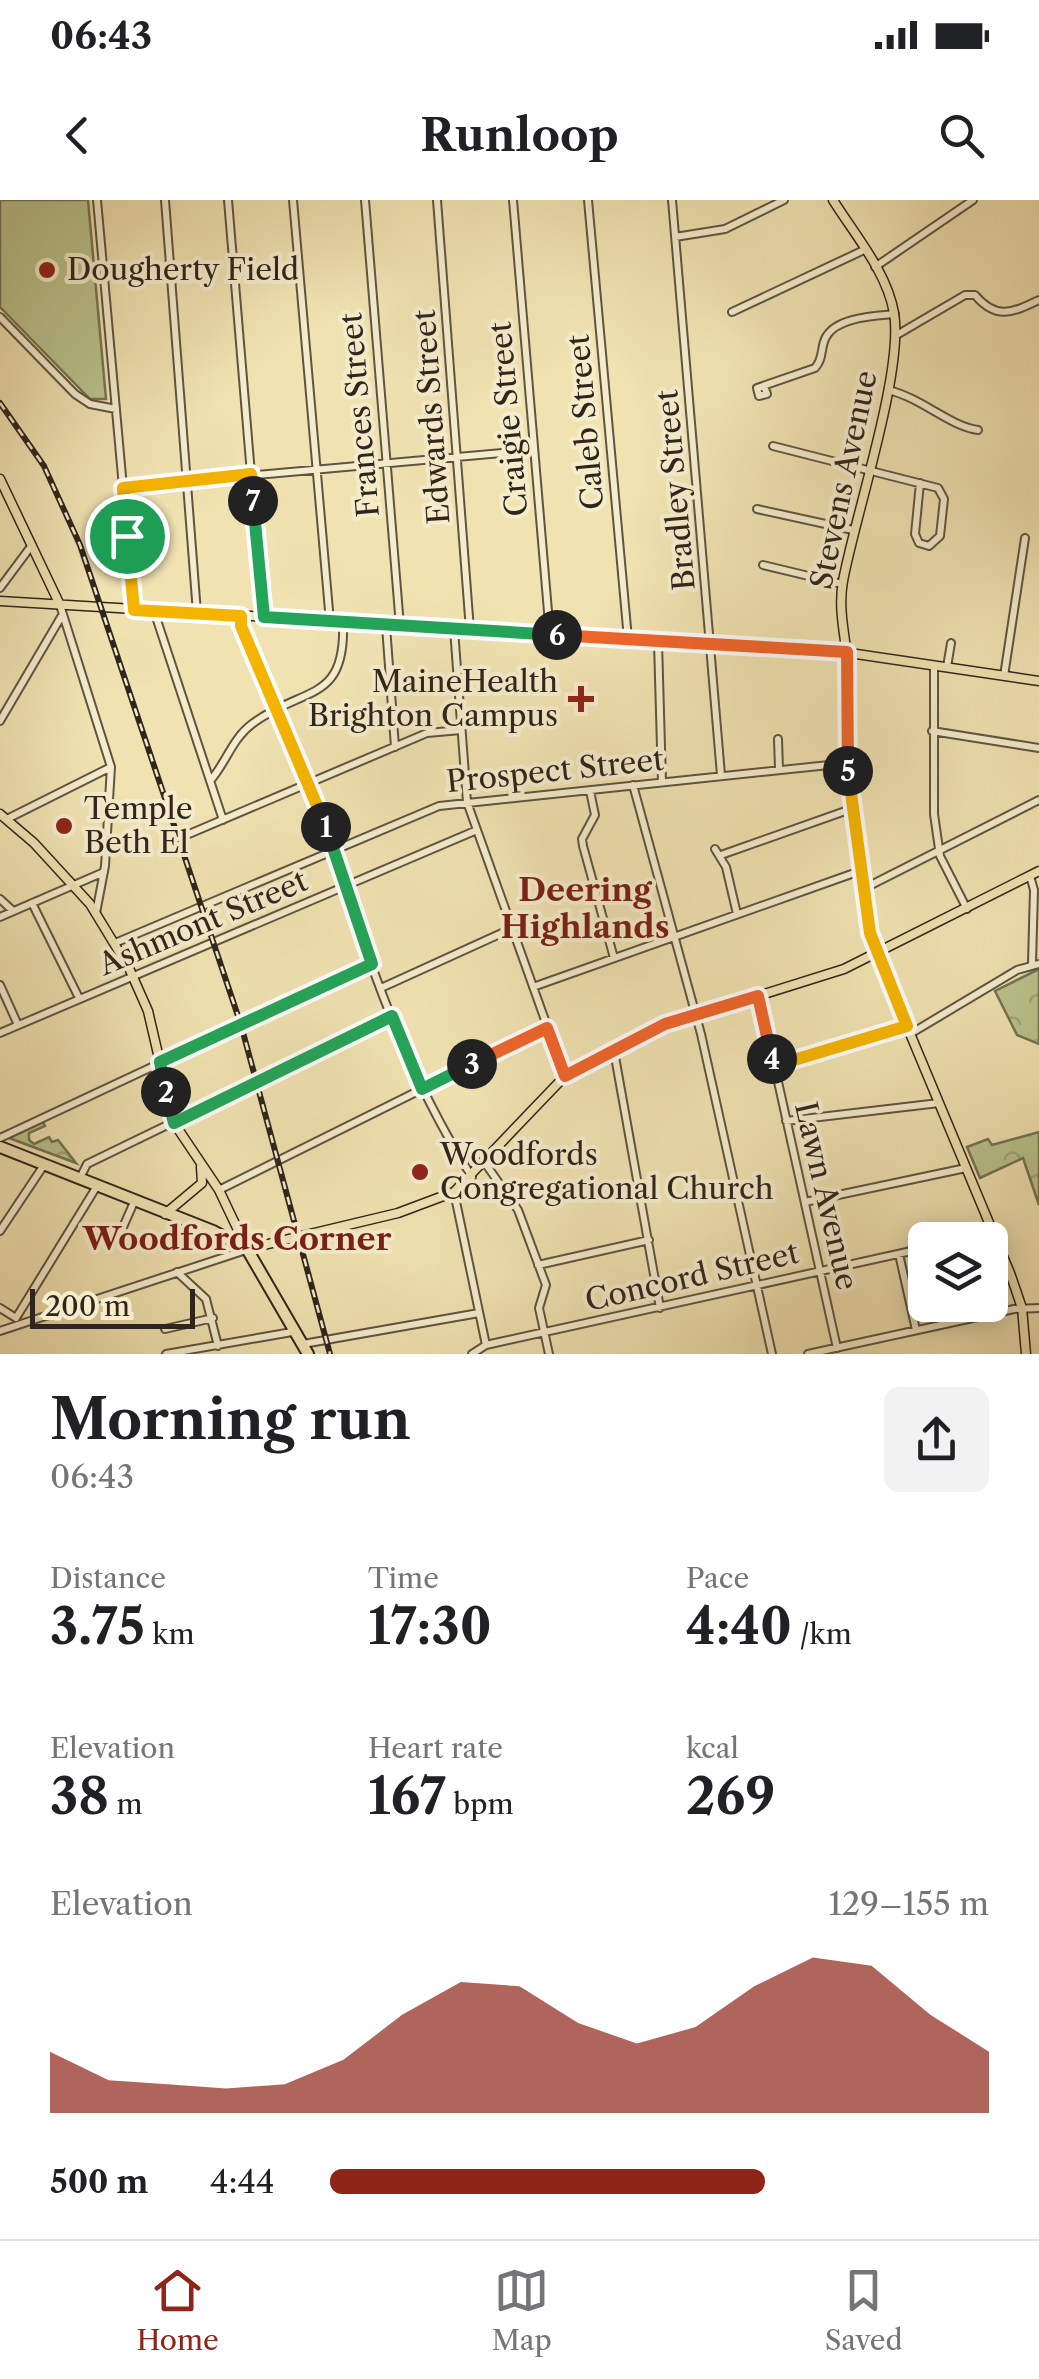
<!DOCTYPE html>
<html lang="en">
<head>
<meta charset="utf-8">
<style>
	:root { --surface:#fff; --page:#f2f2f2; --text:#202124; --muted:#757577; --line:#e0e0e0; --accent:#8f2418 }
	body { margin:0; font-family:"Libre Caslon Text",serif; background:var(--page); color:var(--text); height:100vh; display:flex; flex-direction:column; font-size:38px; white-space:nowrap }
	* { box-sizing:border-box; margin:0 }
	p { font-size:32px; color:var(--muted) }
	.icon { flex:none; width:55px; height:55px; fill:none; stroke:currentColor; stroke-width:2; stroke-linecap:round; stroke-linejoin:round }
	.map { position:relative; height:1154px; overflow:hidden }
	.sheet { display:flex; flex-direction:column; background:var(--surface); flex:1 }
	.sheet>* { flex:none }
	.tools { position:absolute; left:908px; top:1022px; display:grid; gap:20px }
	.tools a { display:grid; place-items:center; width:100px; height:100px; border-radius:15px; background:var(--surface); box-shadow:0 5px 25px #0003; font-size:50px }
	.scale { position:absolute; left:30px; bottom:25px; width:165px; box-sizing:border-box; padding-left:10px; border:5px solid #2f251c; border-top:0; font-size:28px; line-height:35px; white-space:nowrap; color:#2f251c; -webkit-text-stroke:8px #f5eccc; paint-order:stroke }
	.pin { position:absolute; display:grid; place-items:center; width:85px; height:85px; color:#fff; margin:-42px; border:5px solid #fff; border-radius:50%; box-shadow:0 2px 10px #0007 }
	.km { position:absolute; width:50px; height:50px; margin:-25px; border-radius:50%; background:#222; color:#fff; font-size:28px; line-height:50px; text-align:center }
	.round { display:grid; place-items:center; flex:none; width:105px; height:105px; border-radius:15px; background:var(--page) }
	.head { display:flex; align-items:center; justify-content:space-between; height:170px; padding:0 50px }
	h1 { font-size:55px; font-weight:700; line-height:75px }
	.stats { display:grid; grid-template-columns:repeat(3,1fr); gap:15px; height:170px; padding:10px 50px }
	.stats div { display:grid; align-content:center }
	.stats b { font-size:50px; font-weight:700 }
	.stats small { font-size:28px; font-weight:400 }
	.stats p { font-size:28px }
	.chart { height:280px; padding:20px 50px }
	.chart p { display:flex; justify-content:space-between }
	.chart svg { width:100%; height:180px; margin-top:10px; fill:var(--accent); opacity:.7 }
	ul { padding:0 50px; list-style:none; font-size:32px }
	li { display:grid; grid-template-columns:160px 120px 1fr; align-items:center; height:75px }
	li i { height:25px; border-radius:12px; background:var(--accent) }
	.status { display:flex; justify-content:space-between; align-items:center; height:70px; padding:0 50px; background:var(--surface); direction:ltr }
	.status svg { height:28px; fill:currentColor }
	header { display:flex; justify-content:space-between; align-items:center; height:130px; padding:0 50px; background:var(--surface); font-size:45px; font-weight:700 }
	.dock { display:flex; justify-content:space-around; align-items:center; height:140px; border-top:2px solid var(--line); background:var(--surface); font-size:28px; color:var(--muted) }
	.dock a { display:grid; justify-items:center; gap:5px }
	.dock .current { color:var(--accent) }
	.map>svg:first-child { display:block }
	.park { fill:url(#park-crowns); stroke:#747454; stroke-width:2.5 }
	.garden { fill:#bac38c; stroke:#747454; stroke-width:2.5 }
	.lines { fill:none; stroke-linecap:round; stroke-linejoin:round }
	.minor-casing { stroke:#5f5441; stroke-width:10 }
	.major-casing { stroke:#2f251c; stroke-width:11 }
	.highway-casing { stroke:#2f251c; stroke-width:14 }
	.minor { stroke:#f5eccc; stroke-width:6 }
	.major { stroke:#f0e2b1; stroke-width:8 }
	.highway { stroke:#f0e2b1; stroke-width:10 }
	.rail-casing { stroke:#2f251c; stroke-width:6 }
	.rail { stroke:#f5eccc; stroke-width:2.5; stroke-dasharray:8; stroke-linecap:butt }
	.split-1-casing { stroke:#fff; stroke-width:20 }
	.split-2-casing { stroke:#fff; stroke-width:20 }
	.split-3-casing { stroke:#fff; stroke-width:20 }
	.split-4-casing { stroke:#fff; stroke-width:20 }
	.split-5-casing { stroke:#fff; stroke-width:20 }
	.split-6-casing { stroke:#fff; stroke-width:20 }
	.split-7-casing { stroke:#fff; stroke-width:20 }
	.split-8-casing { stroke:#fff; stroke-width:20 }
	.split-1 { stroke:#f5b400; stroke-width:12 }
	.split-2 { stroke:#22a559; stroke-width:12 }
	.split-3 { stroke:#22a559; stroke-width:12 }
	.split-4 { stroke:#f0652b; stroke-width:12 }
	.split-5 { stroke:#f5b400; stroke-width:12 }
	.split-6 { stroke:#f0652b; stroke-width:12 }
	.split-7 { stroke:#22a559; stroke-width:12 }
	.split-8 { stroke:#f5b400; stroke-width:12 }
	.poi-dot { fill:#8f2418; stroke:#f5eccc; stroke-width:4 }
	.labels { text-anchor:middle; stroke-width:8; stroke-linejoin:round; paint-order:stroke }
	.poi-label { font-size:30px; fill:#2f251c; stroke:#f5eccc; text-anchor:start }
	.street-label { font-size:30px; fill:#2f251c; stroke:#f5eccc }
	.neighbourhood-label { font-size:32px; font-weight:bold; fill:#7a1f14; stroke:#f5eccc }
</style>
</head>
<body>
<div class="status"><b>06:43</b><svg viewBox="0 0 49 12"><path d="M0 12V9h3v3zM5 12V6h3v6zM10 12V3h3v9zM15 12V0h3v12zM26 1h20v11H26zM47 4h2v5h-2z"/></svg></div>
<header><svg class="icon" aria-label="back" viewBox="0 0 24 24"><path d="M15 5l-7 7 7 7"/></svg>Runloop<svg class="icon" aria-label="search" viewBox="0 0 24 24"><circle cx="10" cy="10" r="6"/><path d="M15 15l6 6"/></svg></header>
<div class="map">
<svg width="1039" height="1154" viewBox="0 0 1039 1154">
	<defs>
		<pattern id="park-crowns" width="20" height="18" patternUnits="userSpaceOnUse" patternTransform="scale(2.5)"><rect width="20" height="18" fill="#bac38c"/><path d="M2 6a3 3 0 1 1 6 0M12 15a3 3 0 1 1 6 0" fill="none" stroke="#a0a778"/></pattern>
	</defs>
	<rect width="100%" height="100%" fill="#f0e2b1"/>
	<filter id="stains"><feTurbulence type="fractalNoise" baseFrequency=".002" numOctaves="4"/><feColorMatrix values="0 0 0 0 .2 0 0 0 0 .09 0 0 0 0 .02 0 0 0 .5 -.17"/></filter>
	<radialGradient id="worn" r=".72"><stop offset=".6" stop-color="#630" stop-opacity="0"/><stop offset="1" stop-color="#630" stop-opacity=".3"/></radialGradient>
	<path class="park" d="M1039,769V844L1017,835L995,791Z
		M43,922L45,926L29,933V940L34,944L49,937L52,942L58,940L76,963L9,938Z
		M1039,932V1005L1023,958L980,978L967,947L988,939L992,945Z"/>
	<path class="garden" d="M0,0H88L106,199H90L0,107Z"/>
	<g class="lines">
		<defs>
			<path id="minor" d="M97,0L134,409
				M165,0L197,413
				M228,0L263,417
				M293,0L330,422
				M365,0L400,426
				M437,0L470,430
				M513,0L550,435
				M588,0L628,439
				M672,0L721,575
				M675,37L725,29L784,0
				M875,67L973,0
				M732,112L864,50
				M0,117L75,194L90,204L116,209
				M895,136L965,95H975C996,120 1012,113 1039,100
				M764,186L767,194L759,196L757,188L815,168C824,158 820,148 826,137C837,117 875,116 895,114
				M888,190C922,198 949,226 978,230
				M773,246L938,288L944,299L940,336L929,346L919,343L915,334L920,283
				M123,287L534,250
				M757,309L853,330
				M763,365L842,384
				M0,388L32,345
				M60,405L111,567L105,666L96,713
				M154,411L223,620
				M241,416V426C272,495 308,566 330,638C365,754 406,874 472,977
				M386,426L395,547
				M454,429L467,602L565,876
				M658,442L662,582
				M934,466V614L940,656L967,709
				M947,467L951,443
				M1004,476L1025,338
				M0,521L61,417
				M932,531L1039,548
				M778,539L779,569
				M210,581C226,563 232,539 252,524C302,486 346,504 343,423
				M633,585L701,834L772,1154
				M590,591L595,615L582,639L583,646L614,758
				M7,619L111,567
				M189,634L427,533L461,530
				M715,649L726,667L737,714
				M721,655L851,609
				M1030,676L1034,690L1032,763
				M863,689L1039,600
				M0,699L13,711
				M32,703L79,798
				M0,717L104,672
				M115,743L439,606L848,563
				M0,785L18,825
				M533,787L860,671
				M381,788L513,728
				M759,796L837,1148
				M0,833L477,630
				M910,834L1017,770L1039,764
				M614,851L660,1108
				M774,866L907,826
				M786,921L939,903
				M0,938L372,764
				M485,963L518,1010L546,1085L539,1108L549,1154
				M80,978L87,964L392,816
				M219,990L547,827
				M454,992L486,1145
				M805,1002L966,968
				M0,1031L44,965
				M960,1040L993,1033
				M110,1045L120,1034L134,1002
				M899,1054L916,1130
				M538,1065L649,1040
				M177,1072L206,1099L218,1146
				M0,1108L16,1118
				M16,1118L97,986
				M165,1129L213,1118
				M0,1131L246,1050
				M303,1144L479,1113
				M166,1154L292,1132
				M472,1154L486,1145L925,1048
				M808,1154L1014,1109L1039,1108"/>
			<path id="major" d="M833,0C855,35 887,72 894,113C904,170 855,316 843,381C837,414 848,445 849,478C852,574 847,672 881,764L1010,1073L1022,1108L1026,1154
				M0,279L60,405
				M0,401L836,451L1039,481
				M0,614L34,643L90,704L129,768L148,811L174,923L219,990L247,1049L398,1013L454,992L565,876L665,825L844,769L1039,671
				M165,1014L202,983L201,967"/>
			<path id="highway" d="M0,947L213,1031L247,1049L308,1154"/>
		</defs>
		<use href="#minor" class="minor-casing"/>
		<use href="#major" class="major-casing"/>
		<use href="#highway" class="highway-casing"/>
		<use href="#minor" class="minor"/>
		<use href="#major" class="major"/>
		<use href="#highway" class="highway"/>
		<defs>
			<path id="rail" d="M0,203L44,266L80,345L241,825L330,1154"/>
		</defs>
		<use href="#rail" class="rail-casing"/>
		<use href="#rail" class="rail"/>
	</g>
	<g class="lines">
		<defs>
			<path id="split-1" d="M127,336L134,410L241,416V426L326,627"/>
			<path id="split-2" d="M166,892L160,862L372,764L326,627"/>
			<path id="split-3" d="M166,892L174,923L392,816L422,889L472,864"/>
			<path id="split-4" d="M472,864L547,828L565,876L665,824L758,796L772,859"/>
			<path id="split-5" d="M772,859L774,866L907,826L870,733L848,571"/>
			<path id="split-6" d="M557,435L847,452L848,571"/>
			<path id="split-7" d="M253,301L264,417L557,435"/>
			<path id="split-8" d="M127,336L123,288L251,274L253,301"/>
		</defs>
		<use href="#split-1" class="split-1-casing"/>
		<use href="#split-2" class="split-2-casing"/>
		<use href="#split-3" class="split-3-casing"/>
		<use href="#split-4" class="split-4-casing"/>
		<use href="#split-5" class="split-5-casing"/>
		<use href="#split-6" class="split-6-casing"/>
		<use href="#split-7" class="split-7-casing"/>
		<use href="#split-8" class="split-8-casing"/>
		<use href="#split-1" class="split-1"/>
		<use href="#split-2" class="split-2"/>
		<use href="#split-3" class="split-3"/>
		<use href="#split-4" class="split-4"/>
		<use href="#split-5" class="split-5"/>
		<use href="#split-6" class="split-6"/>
		<use href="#split-7" class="split-7"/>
		<use href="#split-8" class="split-8"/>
	</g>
	<g class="poi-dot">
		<circle cx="47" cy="70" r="10"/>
		<path d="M576 484h10v10h10v10h-10v10h-10v-10h-10v-10h10z"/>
		<circle cx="64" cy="626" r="10"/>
		<circle cx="420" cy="972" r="10"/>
	</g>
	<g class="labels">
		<g class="poi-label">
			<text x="67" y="80">Dougherty Field</text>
			<text x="558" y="492" text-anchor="end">MaineHealth<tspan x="558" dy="34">Brighton Campus</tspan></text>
			<text x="84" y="619">Temple<tspan x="84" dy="34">Beth El</tspan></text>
			<text x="440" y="965">Woodfords<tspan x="440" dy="34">Congregational Church</tspan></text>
		</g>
		<g class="street-label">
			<text transform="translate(360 215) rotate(-95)" y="10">Frances Street</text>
			<text transform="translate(432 217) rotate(-94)" y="10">Edwards Street</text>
			<text transform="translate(509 219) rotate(-95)" y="10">Craigie Street</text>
			<text transform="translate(586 222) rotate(-95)" y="10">Caleb Street</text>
			<text transform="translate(844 280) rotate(-78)" y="10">Stevens Avenue</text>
			<text transform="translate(676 290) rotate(-95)" y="10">Bradley Street</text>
			<text transform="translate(555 571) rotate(-6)" y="10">Prospect Street</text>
			<text transform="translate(203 723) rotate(-23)" y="10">Ashmont Street</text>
			<text transform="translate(826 996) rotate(77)" y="10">Lawn Avenue</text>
			<text transform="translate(692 1077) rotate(-13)" y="10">Concord Street</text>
		</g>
		<g class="neighbourhood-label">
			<text x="585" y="701">Deering<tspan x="585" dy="37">Highlands</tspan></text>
			<text x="237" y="1050">Woodfords Corner</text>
		</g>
	</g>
	<rect width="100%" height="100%" filter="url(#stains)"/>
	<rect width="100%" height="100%" fill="url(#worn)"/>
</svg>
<div class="tools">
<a><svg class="icon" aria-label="layers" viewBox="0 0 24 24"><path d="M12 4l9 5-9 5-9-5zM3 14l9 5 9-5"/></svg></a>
</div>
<div class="scale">200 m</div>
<div class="pin" style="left:127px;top:336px;background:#1e9e55"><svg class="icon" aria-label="arrive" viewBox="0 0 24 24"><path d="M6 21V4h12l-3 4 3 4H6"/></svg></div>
<b class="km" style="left:326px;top:627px">1</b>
<b class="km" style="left:166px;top:892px">2</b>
<b class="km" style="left:472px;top:864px">3</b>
<b class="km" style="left:772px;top:859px">4</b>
<b class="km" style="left:848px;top:571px">5</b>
<b class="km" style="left:557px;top:435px">6</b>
<b class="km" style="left:253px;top:301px">7</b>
</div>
<section class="sheet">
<div class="head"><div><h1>Morning run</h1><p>06:43</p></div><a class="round"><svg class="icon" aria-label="share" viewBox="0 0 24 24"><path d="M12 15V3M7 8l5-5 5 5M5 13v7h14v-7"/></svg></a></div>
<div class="stats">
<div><p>Distance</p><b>3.75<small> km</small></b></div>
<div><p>Time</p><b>17:30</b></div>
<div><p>Pace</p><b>4:40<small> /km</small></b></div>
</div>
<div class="stats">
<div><p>Elevation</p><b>38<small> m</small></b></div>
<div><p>Heart rate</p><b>167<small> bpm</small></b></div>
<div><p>kcal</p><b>269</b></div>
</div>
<div class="chart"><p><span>Elevation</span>129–155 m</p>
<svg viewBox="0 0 160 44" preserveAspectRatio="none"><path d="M0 44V29L10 36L20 37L30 38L40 37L50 31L60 20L70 12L80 13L90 22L100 27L110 23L120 13L130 6L140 8L150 20L160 29V44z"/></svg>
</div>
<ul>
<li><b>500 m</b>4:44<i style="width:66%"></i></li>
</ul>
</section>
<nav class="dock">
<a class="current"><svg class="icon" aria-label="home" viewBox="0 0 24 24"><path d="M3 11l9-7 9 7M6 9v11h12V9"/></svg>Home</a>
<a><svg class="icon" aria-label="map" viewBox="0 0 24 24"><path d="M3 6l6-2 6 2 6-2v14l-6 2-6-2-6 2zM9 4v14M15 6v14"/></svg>Map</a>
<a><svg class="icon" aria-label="saved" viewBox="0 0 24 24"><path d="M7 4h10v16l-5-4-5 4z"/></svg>Saved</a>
</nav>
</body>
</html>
